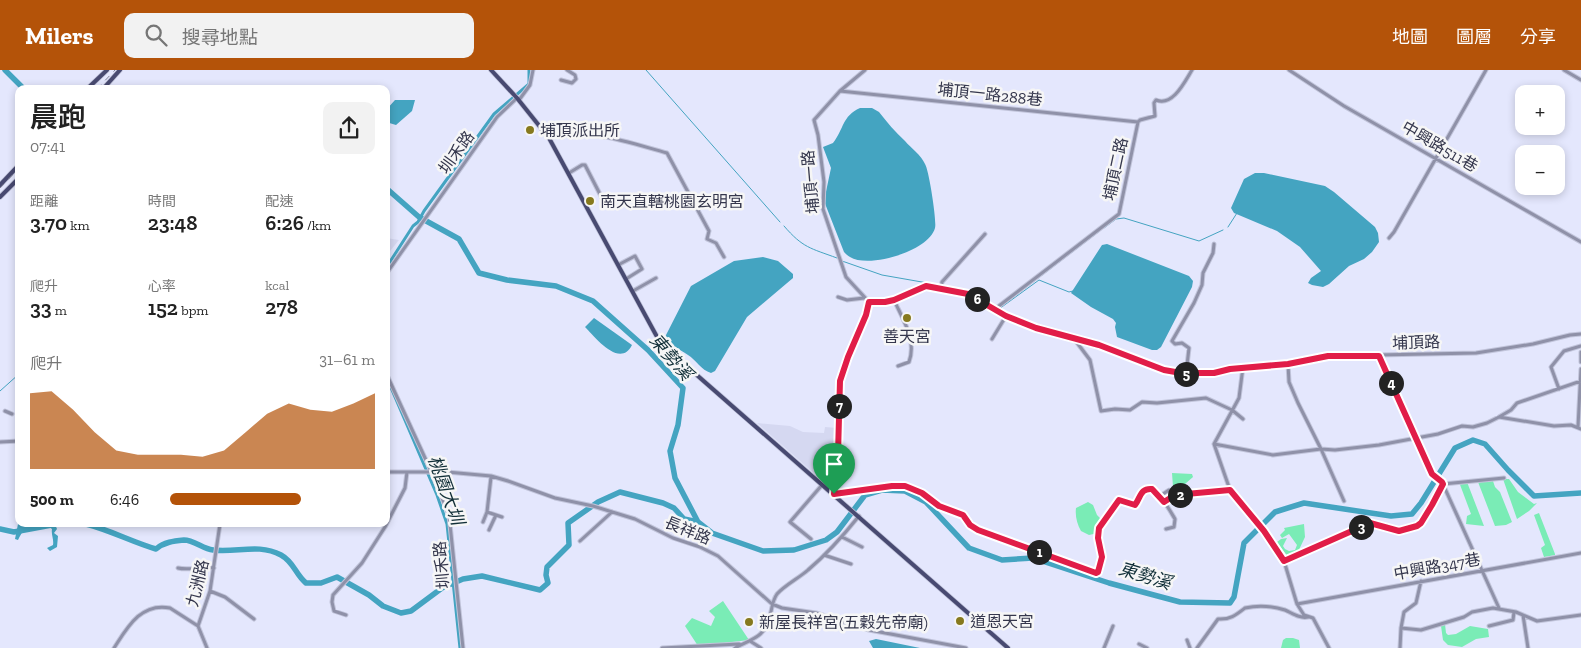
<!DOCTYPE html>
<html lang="zh-TW">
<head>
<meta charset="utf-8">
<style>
	:root { --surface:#fff; --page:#f2f2f2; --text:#222; --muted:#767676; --accent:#b45309 }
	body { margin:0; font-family:"Zilla Slab","Noto Sans TC",serif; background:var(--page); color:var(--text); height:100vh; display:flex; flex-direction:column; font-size:19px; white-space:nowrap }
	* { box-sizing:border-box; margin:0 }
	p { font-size:16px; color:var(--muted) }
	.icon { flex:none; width:28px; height:28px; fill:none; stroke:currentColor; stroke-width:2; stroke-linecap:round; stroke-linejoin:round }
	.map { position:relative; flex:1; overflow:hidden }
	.details { position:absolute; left:15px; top:15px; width:375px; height:442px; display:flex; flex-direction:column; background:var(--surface); border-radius:10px; box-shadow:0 2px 8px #0003 }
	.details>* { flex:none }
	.fabs { position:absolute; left:1515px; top:15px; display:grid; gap:10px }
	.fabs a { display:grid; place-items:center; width:50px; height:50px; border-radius:10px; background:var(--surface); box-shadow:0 2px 8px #0003; font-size:25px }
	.pin { position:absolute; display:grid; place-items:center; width:42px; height:42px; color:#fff; margin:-51px -21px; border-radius:50% 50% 50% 0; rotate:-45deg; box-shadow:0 0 5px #0007 }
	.pin .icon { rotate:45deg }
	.km { position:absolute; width:25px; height:25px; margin:-12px; border-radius:50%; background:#222; color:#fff; font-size:14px; line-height:25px; text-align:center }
	.round { display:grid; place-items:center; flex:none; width:52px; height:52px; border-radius:10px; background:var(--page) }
	.overview { display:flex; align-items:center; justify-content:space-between; height:85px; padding:0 15px }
	h1 { font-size:28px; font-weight:600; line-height:38px }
	.stats { display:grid; grid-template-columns:repeat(3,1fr); gap:8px; height:85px; padding:5px 15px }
	.stats div { display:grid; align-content:center }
	.stats b { font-size:21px; font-weight:600 }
	.stats small { font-size:14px; font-weight:400 }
	.stats p { font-size:14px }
	.chart { height:140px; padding:10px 15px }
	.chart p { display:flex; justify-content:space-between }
	.chart svg { width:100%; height:90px; margin-top:5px; fill:var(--accent); opacity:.7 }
	ul { padding:0 15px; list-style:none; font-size:16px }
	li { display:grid; grid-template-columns:80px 60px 1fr; align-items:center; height:38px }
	li i { height:12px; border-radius:6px; background:var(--accent) }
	header { display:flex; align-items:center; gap:30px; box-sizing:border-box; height:70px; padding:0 25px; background:var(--accent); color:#fff }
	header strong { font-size:24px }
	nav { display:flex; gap:28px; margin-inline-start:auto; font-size:18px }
	.search { width:350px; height:45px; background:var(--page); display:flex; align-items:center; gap:12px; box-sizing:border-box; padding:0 18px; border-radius:10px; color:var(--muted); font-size:19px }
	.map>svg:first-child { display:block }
	.built { fill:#d5d8f1 }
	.green { fill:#7aecb6 }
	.water { fill:#44a4c1 }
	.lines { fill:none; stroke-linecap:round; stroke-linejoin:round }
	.stream { stroke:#44a4c1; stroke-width:1 }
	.canal { stroke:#44a4c1; stroke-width:3 }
	.river { stroke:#44a4c1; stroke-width:5.5 }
	.minor-casing { stroke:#c1c4da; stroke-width:5 }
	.major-casing { stroke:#c1c4da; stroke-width:5.5 }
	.minor { stroke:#8f91a8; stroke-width:3 }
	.major { stroke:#484a71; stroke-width:4 }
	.rail { stroke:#7d7f95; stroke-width:1; stroke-dasharray:6 6; stroke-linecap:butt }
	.route-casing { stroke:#fff; stroke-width:10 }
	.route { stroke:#e11d48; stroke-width:6 }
	.poi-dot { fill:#86791e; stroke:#f6f6f6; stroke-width:2 }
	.labels { text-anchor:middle; stroke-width:5; stroke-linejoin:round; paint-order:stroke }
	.street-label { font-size:16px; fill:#35374d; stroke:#f6f6f6 }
	.poi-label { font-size:16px; fill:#35374d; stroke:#f6f6f6; text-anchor:start }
	.water-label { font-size:18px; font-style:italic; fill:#112f38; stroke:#f6f6f6 }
</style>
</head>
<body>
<header>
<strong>Milers</strong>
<div class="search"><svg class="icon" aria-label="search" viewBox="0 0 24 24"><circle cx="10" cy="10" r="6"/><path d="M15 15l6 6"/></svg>搜尋地點</div>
<nav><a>地圖</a><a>圖層</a><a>分享</a></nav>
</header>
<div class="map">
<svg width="1581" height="578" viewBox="0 0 1581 578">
	<rect width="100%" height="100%" fill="#e4e7fd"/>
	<path class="built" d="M386,168L399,170L386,186Z
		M757,353L790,356L803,362L824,363L825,357L837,358L833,420Z"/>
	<path class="green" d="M1172,403L1192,404L1193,407L1185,414L1184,422L1179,421L1173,417Z
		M1503,409H1509L1518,422L1534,434L1537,433L1529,441L1517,449Z
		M1493,411L1495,417L1500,422L1512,452L1506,455L1495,456L1478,412Z
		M1459,412H1467L1484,456L1466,454L1467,446L1471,444Z
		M1088,432L1093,435L1097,445L1103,451L1098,463L1089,465L1081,461C1077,454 1075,446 1076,438Z
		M1539,443L1555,484V485L1544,487L1541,478L1545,475L1534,445Z
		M1304,454L1305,467L1297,484L1288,487L1277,472L1281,469L1287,468L1283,476L1285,479L1289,481L1295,480L1297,475L1289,464L1282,468L1280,465L1285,460L1284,458Z
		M723,531L749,570L698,576L685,556L692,548L711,556L715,547L709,541Z
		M1445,554L1446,563L1448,565L1456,564L1470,556L1488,559L1489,567L1476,569L1462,577L1448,575L1443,570L1441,556Z
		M1286,568H1293L1299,570L1300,578H1281L1283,570Z"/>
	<path class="water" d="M395,30H415L412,41L396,55L386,52V40Z
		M860,38H872L879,42C887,52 895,62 905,71C911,78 921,85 925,94C929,100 937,152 935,158C929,181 869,199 850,187C848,186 846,184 844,182L824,131L831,98L823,77L833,73C844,59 842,46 860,38Z
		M1255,103H1264L1325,116L1334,122L1375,157L1378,163L1379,172L1372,182L1364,189L1349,196L1329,214L1323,217L1312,215L1308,213L1311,208L1321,201L1300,177L1277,161L1234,143L1231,138L1244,109Z
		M1107,174L1189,206L1193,211L1192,217L1161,277L1157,280H1152L1117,267L1115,257L1116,253L1113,249L1091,237L1071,223L1102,175Z
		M763,187L778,191L793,204V208L747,247L715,301L711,303C701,300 696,290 688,285C679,278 670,278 665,267L691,216L734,191Z
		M594,248L632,275C620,299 595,267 585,257Z
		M19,449V454H37C26,456 23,460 18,470L15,469Z
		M45,454H55L57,459L54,463L58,466L57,477L50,481L47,478L53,475C54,469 51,465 52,459Z
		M876,569L920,578H873L869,571Z"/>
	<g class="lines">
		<path class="stream" d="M646,0L780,152
			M784,156C803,178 810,178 837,188
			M1228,157L1237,143
			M1104,158L1116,149L1124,148L1199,171L1223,160
			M842,191L882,205L939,215
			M944,216L969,222L995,237
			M999,238L1101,160
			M999,239L1039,210L1069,222L1073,221
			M0,321L19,304"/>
		<path class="canal" d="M386,198L413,156L418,152L424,141L494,44L529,14V0
			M389,313L437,425L447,454L460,578"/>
		<path class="river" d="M5,0L24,19
			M386,118L419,147L459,169L479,203L507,210L556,216L593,231L648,280L683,318L678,355L670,381L675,408L698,452L712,463L763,481L794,480L826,470L837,462L865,425L882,420L905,421L926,432L969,478L1002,490L1033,488L1109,513L1180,532L1230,533L1234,527L1244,473L1275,442L1304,433L1391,446L1412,444L1421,433L1455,378L1473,370L1485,374L1508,400L1534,426L1581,423
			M86,454C110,460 132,472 156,479C164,472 174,471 184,470C194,470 203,479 213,480C237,483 258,473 281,485C294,492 295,504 306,513H321L337,507L369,525L383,536L401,543L411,541L442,518L463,509L482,506L540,520L548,513L546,505L547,497L569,475L568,453L598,432L620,422L663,433L674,438L684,449L698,452
			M0,459L14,462L57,454"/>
		<defs>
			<path id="minor" d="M865,0L840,21L814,50L818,65L824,112L823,139L846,207L869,232
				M1289,0L1344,36L1581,172
				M1564,0L1581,10
				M561,10L572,13L576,9L575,5L567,0
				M840,21L1138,52
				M519,30L530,15L533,0
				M549,68C592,58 627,72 667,83L709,161L707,169L716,173L724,187
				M569,103L582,95H585L604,132
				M1389,168L1394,162L1486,0
				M618,195L635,186L642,199L626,209
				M386,204L497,47L517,28
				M941,218L942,212L985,164
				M633,221L656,208
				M838,227L847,230L864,228
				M894,230C903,250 917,270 909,292L898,296
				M869,232H885L894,230L926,216L959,221L968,224L1006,246L1036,258L1099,275L1164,300L1181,303H1214L1230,299L1288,294L1328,286L1476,283L1533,274L1570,265L1581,264
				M869,232L866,245L848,287L840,311L838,384L834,424L892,416H905L921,423L939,436L963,445L970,455L978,460L1095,503L1098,502L1102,487L1098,468L1099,458L1119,430L1135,435C1138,431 1139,424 1142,421C1154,410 1170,441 1175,449L1174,457L1166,459
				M995,239L1119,144L1138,52L1140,50L1155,46L1154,33L1156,30C1173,37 1185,11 1192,0
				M992,269L1006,246
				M1075,270L1090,290L1101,341L1115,339L1130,340L1142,332L1157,333L1206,328L1232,340L1243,349
				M1581,282V292
				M1379,286L1432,404L1442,412L1499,538
				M1288,294L1289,312L1298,333L1321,379L1344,431
				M1243,297L1239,328L1214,374L1230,420L1263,461L1284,491L1297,534L1304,545L1313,548L1329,578
				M386,303L431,401L449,445L463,578
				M1186,304L1189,278L1182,273L1175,274L1172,271L1194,233L1202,215L1203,203L1213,183L1214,174
				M1559,319L1551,297L1564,281L1581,276
				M5,341L12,344
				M1499,347L1554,356L1571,355L1581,359
				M1578,357L1581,299
				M0,372L19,371
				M1214,374L1273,385L1321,379L1335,380L1379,375L1438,364L1462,356L1473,357L1487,353L1499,347L1511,340L1517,333L1581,311
				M386,402H447L491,406L508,411L555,428L593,436L635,449L673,468L700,477L718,486L772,534L782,538L816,543L869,560L966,578
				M1160,426L1169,420L1175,425
				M1164,432L1175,425L1230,420
				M487,442L502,447
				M483,452L487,442L491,407
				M489,460L496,445
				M842,467L862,477
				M811,469L790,452L822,415
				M580,471L612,442
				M824,485L851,494
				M1284,491L1370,453L1399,461L1417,456L1421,453L1432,435L1443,414L1504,408
				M178,498C189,501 202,496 214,498
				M210,521L225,527L254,549
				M1297,534L1581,483
				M346,545L334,541L332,532L333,525L362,493L385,457L405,418L407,402
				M1523,545L1528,578
				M1489,556L1513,550L1514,542
				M1401,558L1404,542L1416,533L1421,511
				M1187,570L1190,578
				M750,571L761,578
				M1139,574L1147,578
				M114,578C127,558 141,532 170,538L198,556
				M207,578L198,556L210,521L220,454
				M662,578L739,574
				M735,578C751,569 765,568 770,546C772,539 772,531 777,524C785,515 799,508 808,500C827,484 843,466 859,446
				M1104,578L1113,556
				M1197,578L1218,549C1230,550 1236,545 1245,538C1258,535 1272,536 1285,540C1292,543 1300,549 1308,547
				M1400,578L1401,558L1421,560L1464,547L1472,542L1493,538L1516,542L1537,551L1581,545"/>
			<path id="major" d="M491,0L517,28L549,68L656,265L666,278L1008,578
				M87,19L107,0
				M103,19L120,0
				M0,115L19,95
				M0,127L19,108"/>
		</defs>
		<use href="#minor" class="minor-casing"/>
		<use href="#major" class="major-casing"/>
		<use href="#minor" class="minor"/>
		<use href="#major" class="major"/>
		<path class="rail" d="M97,19L115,0
			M0,118L19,98"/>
	</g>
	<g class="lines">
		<defs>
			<path id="route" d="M926,216L968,224L1006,246L1036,258L1099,275L1164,300L1181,303H1214L1230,299L1288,294L1328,286H1379L1432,404L1442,412L1443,414L1432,435L1421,453L1417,456L1399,461L1370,453L1284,491L1264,461L1230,420L1175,425L1164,432L1152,419C1140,418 1141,427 1135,435L1119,430L1099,458L1098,468L1102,487L1098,502L1096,503L978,460L970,455L963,445L939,436L922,423L905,416H892L834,424L838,384L840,311L848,287L866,245L869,232H885L894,230Z"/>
		</defs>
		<use href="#route" class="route-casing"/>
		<use href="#route" class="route"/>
	</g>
	<g class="poi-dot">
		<circle cx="530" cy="60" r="5"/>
		<circle cx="590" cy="131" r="5"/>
		<circle cx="907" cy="248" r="5"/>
		<circle cx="960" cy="551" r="5"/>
		<circle cx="749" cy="552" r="5"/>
	</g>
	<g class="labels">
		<g class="street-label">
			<text transform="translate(990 24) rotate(6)" y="6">埔頂一路288巷</text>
			<text transform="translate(1440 76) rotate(30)" y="6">中興路511巷</text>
			<text transform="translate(456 82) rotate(-54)" y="6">圳禾路</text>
			<text transform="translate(1115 99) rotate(-78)" y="6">埔頂二路</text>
			<text transform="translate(810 112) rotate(-95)" y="6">埔頂一路</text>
			<text transform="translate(1416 272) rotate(-2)" y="6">埔頂路</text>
			<text transform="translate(688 460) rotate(22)" y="6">長祥路</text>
			<text transform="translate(441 495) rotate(-95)" y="6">圳禾路</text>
			<text transform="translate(1437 496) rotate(-10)" y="6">中興路347巷</text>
			<text transform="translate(197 513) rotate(-76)" y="6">九洲路</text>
		</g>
		<g class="poi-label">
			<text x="540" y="66">埔頂派出所</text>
			<text x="600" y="137">南天直轄桃園玄明宮</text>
			<text x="907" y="272" text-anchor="middle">善天宮</text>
			<text x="970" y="557">道恩天宮</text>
			<text x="759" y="558">新屋長祥宮(五穀先帝廟)</text>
		</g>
		<g class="water-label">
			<text transform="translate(671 287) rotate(49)" y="6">東勢溪</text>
			<text transform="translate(446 420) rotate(70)" y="6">桃園大圳</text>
			<text transform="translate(1145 506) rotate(17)" y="6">東勢溪</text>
		</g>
	</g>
</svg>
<div class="fabs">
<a>+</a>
<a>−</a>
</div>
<div class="pin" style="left:834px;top:424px;background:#1e9e55"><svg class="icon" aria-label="arrive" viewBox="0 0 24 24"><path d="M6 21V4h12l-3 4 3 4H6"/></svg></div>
<b class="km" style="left:1039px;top:482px">1</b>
<b class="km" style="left:1180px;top:425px">2</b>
<b class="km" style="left:1361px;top:457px">3</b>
<b class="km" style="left:1391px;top:313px">4</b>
<b class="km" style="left:1186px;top:304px">5</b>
<b class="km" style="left:977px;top:229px">6</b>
<b class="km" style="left:839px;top:336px">7</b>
<section class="details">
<div class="overview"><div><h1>晨跑</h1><p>07:41</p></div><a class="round"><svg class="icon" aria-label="share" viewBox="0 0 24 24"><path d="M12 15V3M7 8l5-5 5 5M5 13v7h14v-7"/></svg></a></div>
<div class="stats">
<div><p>距離</p><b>3.70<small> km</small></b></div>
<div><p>時間</p><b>23:48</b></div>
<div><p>配速</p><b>6:26<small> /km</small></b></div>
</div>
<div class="stats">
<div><p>爬升</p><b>33<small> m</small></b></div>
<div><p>心率</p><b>152<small> bpm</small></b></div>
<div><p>kcal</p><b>278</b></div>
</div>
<div class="chart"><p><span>爬升</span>31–61 m</p>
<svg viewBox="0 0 160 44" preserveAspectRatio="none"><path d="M0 44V7L10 6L20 15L30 26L40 35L50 37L60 37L70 37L80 38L90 35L100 26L110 17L120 12L130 15L140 16L150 12L160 7V44z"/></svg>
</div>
<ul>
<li><b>500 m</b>6:46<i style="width:64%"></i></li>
</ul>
</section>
</div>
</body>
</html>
